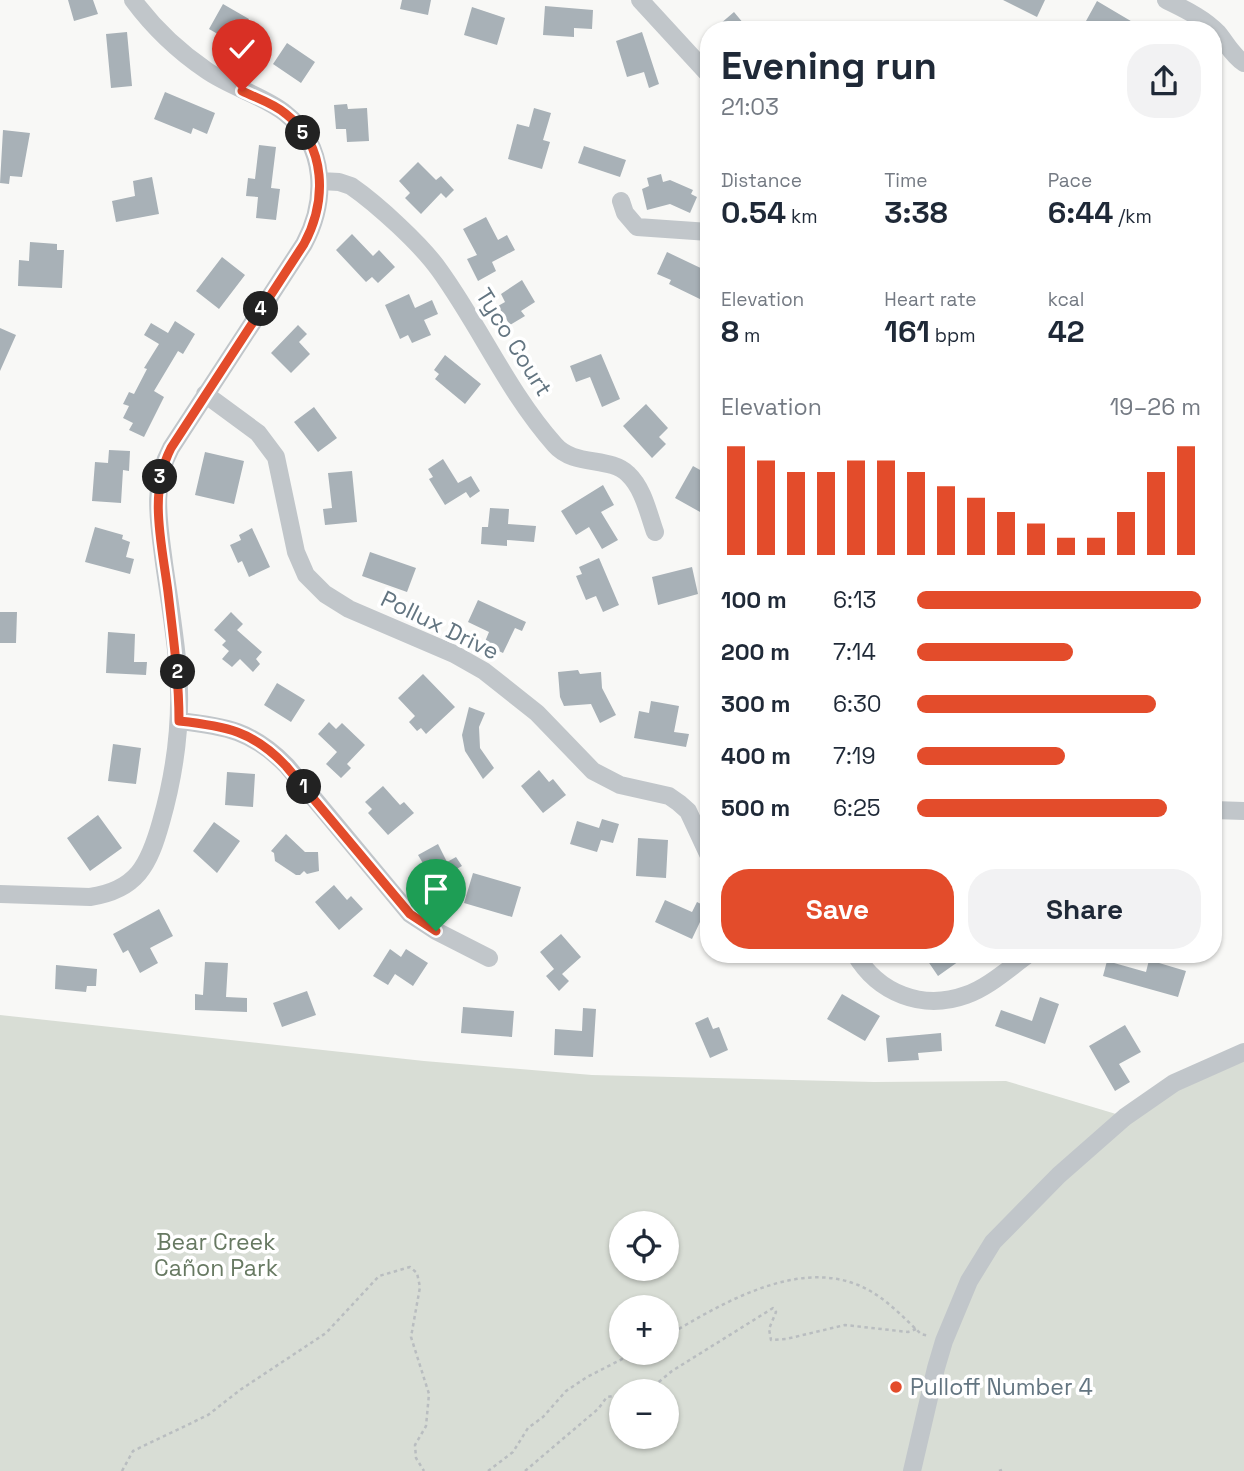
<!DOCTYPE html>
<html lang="en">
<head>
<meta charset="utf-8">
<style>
	:root { --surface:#fff; --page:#f2f2f3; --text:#1f2937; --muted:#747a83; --accent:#e34c2b }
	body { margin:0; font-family:"Space Grotesk",sans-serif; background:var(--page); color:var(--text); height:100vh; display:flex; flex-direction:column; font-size:26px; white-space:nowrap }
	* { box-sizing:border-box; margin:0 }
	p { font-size:23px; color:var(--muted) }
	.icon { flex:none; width:38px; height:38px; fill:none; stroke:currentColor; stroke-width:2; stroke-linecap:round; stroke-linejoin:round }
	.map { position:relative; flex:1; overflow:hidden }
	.side { position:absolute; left:700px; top:21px; width:522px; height:942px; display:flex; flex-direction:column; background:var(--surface); border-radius:28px; box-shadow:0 2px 5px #0004 }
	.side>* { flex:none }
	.tools { position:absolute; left:609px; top:1211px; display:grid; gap:14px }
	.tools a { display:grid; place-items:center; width:70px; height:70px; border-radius:50%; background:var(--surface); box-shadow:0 2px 5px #0004; font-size:35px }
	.pin { position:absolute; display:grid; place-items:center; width:60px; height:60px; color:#fff; margin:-72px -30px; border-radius:50% 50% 50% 0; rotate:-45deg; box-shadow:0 0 7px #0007 }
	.pin .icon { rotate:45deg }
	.km { position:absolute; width:35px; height:35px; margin:-18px; border-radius:50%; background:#222; color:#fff; font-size:19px; line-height:35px; text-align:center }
	.round { display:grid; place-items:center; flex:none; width:74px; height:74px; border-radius:28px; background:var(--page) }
	.overview { display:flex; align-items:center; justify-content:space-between; height:119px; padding:0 21px }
	h1 { font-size:38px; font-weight:700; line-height:52px }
	.figures { display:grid; grid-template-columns:repeat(3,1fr); gap:10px; height:119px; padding:7px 21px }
	.figures div { display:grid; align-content:center }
	.figures b { font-size:30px; font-weight:700 }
	.figures small { font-size:19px; font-weight:400 }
	.figures p { font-size:19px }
	.chart { height:196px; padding:14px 21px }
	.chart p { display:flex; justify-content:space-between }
	.chart svg { width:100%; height:126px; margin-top:7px; stroke:var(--accent); stroke-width:6 }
	.button { display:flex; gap:14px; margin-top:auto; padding:14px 21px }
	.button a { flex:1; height:80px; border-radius:28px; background:var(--accent); color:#fff; font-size:28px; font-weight:700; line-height:80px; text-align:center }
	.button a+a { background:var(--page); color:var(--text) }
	ul { padding:0 21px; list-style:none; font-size:23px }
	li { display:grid; grid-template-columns:112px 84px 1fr; align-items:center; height:52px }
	li i { height:18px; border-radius:9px; background:var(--accent) }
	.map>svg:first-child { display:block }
	.green { fill:#d8ddd5; fill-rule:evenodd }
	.building { fill:#a8b1b7 }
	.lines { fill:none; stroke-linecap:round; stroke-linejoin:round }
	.path { stroke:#b9bdc0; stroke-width:2.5; stroke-dasharray:3.5 3.5; stroke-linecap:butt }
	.minor { stroke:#c1c6ca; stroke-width:18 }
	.route-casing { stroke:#fff; stroke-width:14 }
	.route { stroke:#e34c2b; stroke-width:9 }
	.poi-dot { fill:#e34c2b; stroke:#fff; stroke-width:2.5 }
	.labels { text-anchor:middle; stroke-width:7; stroke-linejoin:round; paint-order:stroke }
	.street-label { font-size:23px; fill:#637581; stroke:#fff }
	.park-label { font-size:23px; fill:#677962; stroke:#fff }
	.poi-label { font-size:23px; fill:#637581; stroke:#fff; text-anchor:start }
</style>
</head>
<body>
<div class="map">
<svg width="1244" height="1471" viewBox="0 0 1244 1471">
	<rect width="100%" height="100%" fill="#f8f8f6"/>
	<path class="green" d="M0,1015L424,1061L592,1075L874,1082L1006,1081L1116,1114L1172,1093L1244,1060V1471H0ZM621,1223H667V1269H621ZM621,1307H667V1353H621ZM621,1391H667V1437H621Z"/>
	<path class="building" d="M68,0H93L98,14L74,21Z
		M402,0H431L428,15L400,9Z
		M1003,0H1045L1037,17Z
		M1097,1L1146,30H1101L1086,21Z
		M223,4L249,19L245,26L252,31L242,48L209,29Z
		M545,6L593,10L592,29L574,28V37L543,35Z
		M472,7L505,18L497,45L464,35Z
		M734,12L749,30H713Z
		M127,32L132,86L111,88L106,34Z
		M642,32L659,84L649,88L644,72L627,77L616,41Z
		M287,43L315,62L301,83L273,64Z
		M165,92L215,113L207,134L193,128L191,134L154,119Z
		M347,104L348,109L367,108L369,141L347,142L346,129H336L334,105Z
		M534,108L551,113L543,140L550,142L542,169L508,159L517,124L529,127Z
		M3,130L30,133L22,177L10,176L9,184L0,183Z
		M259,145L276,147L271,188L280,189L276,220L256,218L258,197L246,196L248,178L255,179Z
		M584,146L626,160L620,177L578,163Z
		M418,162L436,180L441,176L454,190L446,198L441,193L421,214L405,198L410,193L399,181Z
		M661,174L663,182L670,180L693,190L691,194L697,197L690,213L670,204L647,210L642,189L649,186L647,178Z
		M152,177L159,214L116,222L112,201L135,196L133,181Z
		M486,217L498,240L507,235L515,250L492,262L496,271L478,281L467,259L477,255L463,229Z
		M352,234L373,256L379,250L395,267L378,283L372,277L366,282L336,250Z
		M30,242L57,244V250H64L62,288L18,286L19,260L29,261Z
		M667,252L709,272V295L706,302L669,284L671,280L657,274Z
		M222,257L245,275L219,309L196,291Z
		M522,280L535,302L521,311L525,316L510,325L498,306L505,302L501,294Z
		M409,294L415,308L432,300L438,314L424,320L431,335L412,343L408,335L400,339L385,305Z
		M175,321L195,334L183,354L178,351L154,391L164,397L144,437L129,430L133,423L123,418L129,406L123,404L129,392L134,394L147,369L144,368L159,344L144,335L151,323L168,333Z
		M298,325L307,334L299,342L310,354L291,373L271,353Z
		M0,328L16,335L0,371Z
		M601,354L620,399L602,407L590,377L576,382L570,366Z
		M445,355L481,384L465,404L435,379L439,374L434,370Z
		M646,404L668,428L659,437L666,444L652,458L623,426Z
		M314,407L337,438L318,452L294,422Z
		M109,450L130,451L129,471L123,470L121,503L92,501L95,462L108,463Z
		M205,452L244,461L234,504L195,495Z
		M443,459L458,483L471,476L480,491L470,498L466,492L445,505L429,479L433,477L428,469Z
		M693,466L709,475V517L675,498Z
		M352,471L357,522L325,525L323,509L332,508L328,473Z
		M603,485L614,505L601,512L618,540L602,549L589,527L576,535L561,511Z
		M490,508L509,509L508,524L536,526L534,542L507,540V546L481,544L482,527H488Z
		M95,527L123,535L122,539L130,542L126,557L134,559L130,574L85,562Z
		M252,528L270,567L249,577L242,561L238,563L230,545L241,540L239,535Z
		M370,552L416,568L407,592L362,576Z
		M599,558L619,605L603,612L596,596L586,600L576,576L582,574L579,567Z
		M692,567L698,594L658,605L652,577Z
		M478,600L526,622L522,631L515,628L503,653L484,644L489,632L468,622Z
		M0,612H17L16,643H0Z
		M231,612L243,624L237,630L262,652L256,659L260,664L253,672L240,659L232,667L222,659L229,651L222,645L226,641L214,630Z
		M108,632L135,634L134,662H147L146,675L106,673Z
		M578,670L580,674L601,672L602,688L616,715L600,723L591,704L564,706L560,697L558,672Z
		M423,674L455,707L426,734L421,728L417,731L409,722L415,716L398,698Z
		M277,683L305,700L291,722L264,705Z
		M651,701L679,706L674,732L689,734L686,747L634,738L639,711L649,713Z
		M469,707L485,713L479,727L480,748L494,768L483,779L465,751L462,735Z
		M329,722L336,729L342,723L365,745L347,764L351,768L341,778L326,764L337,752L318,734Z
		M113,744L141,748L136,784L108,781Z
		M539,770L549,782L553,779L566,795L543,813L521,786Z
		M227,772L255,774L253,807L225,805Z
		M383,786L400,805L404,802L414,813L388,835L368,813L372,809L365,802Z
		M98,815L122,848L90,871L67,838Z
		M602,819L619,824L613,843L601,840L597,852L570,844L577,821L599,828Z
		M214,822L240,841L217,873L193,851Z
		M286,834L305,852H318L319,871L307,874L304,871L300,875H296L275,861L274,853L271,851Z
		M638,838L668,840L666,878L636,876Z
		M438,844L447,862L456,857L462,866L442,877L449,889L437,896L423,872L427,870L418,855Z
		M473,873L521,887L512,917L464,903Z
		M334,885L347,900L351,896L363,909L339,930L315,902Z
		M665,900L692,912L697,902L709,908V926L700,922L692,939L655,922Z
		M159,909L173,936L150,948L158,963L140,973L128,950L123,953L113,934Z
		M561,934L581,957L562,974L569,981L559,991L546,976L554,969L540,952Z
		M390,949L401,957L406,949L428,963L413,986L395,974L388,985L373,976Z
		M923,954H969L938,976Z
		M1149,960L1186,971L1178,997L1103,976L1107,961L1146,972Z
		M205,962L228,963L226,997L247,998V1012L195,1010V994L203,995Z
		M56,965L97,969L96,986H87L86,992L55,989Z
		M307,991L316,1015L282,1027L273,1003Z
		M842,994L880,1016L865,1041L827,1019Z
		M1040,997L1059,1004L1045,1044L995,1026L1001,1010L1032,1021Z
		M463,1007L514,1011L512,1037L461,1033Z
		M583,1008L596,1009L593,1057L554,1055L555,1029L582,1031Z
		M708,1017L713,1029L719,1027L728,1050L710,1058L695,1023Z
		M1125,1025L1141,1052L1119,1064L1130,1082L1115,1091L1089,1046Z
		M941,1033L942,1051L918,1053L919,1060L888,1062L886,1038Z"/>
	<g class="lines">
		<path class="path" d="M667,1336C719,1305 795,1259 858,1285C883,1295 902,1316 921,1334L929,1336
			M648,1391L672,1371L773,1308L776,1312L769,1329L771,1340L786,1339L845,1325L908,1332L916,1329
			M122,1471L133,1451L208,1415L240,1390L326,1333L379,1276L410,1267L417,1273L420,1287L411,1337L429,1394L426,1426L415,1445L416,1458L424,1471
			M488,1471L513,1452L528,1428L543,1417L566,1391L587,1377L634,1353
			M525,1471L598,1409L607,1397L621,1395
			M999,1471L1002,1470"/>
		<path class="minor" d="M640,0L709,75
			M1166,0C1184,9 1204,18 1218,33C1227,44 1232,55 1244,63
			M320,181L339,182L351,186C377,204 422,245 440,271C481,328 508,392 555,445C574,467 610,456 628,474C643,488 648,512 655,532
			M621,201L625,213L637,227L709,232
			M205,394L258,433L276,457L296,552L306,575L325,594L349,609L454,654L484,671L537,713L593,771L620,785L669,796L679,803L688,811L709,856
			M179,721C226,726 253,731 287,766L410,914L436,931L489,958
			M1213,810L1244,811
			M0,894L90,897C137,890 149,865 161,822C175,773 182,721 178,669C175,634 169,598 164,563C159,523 151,485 171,448L304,244C327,201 327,146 285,113C264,96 230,87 206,70C178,51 153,27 133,0
			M855,954C878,993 922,1011 966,995C989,987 1009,968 1029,954
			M912,1471L936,1368L944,1341L969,1281L993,1242L1059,1175L1125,1117L1174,1083L1244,1052"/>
	</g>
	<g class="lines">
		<defs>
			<path id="route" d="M242,91C256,98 273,103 286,114C327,146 327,201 304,244L171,448C148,493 162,544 168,592C173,635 179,678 179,721C226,726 253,731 286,766L410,914L436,931"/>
		</defs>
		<use href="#route" class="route-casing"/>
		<use href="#route" class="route"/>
	</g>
	<circle class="poi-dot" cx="896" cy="1387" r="7"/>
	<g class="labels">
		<g class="street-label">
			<text transform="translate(514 342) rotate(58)" y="8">Tyco Court</text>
			<text transform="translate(440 625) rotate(26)" y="8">Pollux Drive</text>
		</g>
		<g class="park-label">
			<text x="216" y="1250">Bear Creek<tspan x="216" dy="26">Cañon Park</tspan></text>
		</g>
		<g class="poi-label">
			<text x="910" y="1395">Pulloff Number 4</text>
		</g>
	</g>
</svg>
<div class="tools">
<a><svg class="icon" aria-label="locate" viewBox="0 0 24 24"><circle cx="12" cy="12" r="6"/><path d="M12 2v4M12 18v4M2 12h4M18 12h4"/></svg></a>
<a>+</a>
<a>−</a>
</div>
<div class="pin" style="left:436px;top:931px;background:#1e9e55"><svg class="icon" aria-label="arrive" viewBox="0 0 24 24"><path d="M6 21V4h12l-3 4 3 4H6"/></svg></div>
<div class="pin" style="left:242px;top:91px;background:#d93025"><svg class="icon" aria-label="check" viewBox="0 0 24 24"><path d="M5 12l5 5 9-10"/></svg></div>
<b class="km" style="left:304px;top:787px">1</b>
<b class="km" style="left:178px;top:672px">2</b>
<b class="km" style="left:160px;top:477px">3</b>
<b class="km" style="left:261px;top:309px">4</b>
<b class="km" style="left:303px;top:133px">5</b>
<section class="side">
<div class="overview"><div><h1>Evening run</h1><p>21:03</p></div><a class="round"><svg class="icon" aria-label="share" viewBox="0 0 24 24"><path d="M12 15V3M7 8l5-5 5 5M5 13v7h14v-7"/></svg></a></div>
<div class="figures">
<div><p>Distance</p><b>0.54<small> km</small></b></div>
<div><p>Time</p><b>3:38</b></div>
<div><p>Pace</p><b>6:44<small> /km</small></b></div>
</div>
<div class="figures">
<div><p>Elevation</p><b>8<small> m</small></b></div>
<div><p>Heart rate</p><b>161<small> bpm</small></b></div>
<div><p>kcal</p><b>42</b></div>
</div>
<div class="chart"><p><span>Elevation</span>19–26 m</p>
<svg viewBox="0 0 160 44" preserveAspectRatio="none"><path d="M5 44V6M15 44V11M25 44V15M35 44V15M45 44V11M55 44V11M65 44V15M75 44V20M85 44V24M95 44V29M105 44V33M115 44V38M125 44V38M135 44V29M145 44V15M155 44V6"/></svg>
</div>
<ul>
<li><b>100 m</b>6:13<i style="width:100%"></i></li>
<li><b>200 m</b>7:14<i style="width:55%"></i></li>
<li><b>300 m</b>6:30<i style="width:84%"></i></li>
<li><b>400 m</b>7:19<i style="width:52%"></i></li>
<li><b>500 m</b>6:25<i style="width:88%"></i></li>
</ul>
<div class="button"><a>Save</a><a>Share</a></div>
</section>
</div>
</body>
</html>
